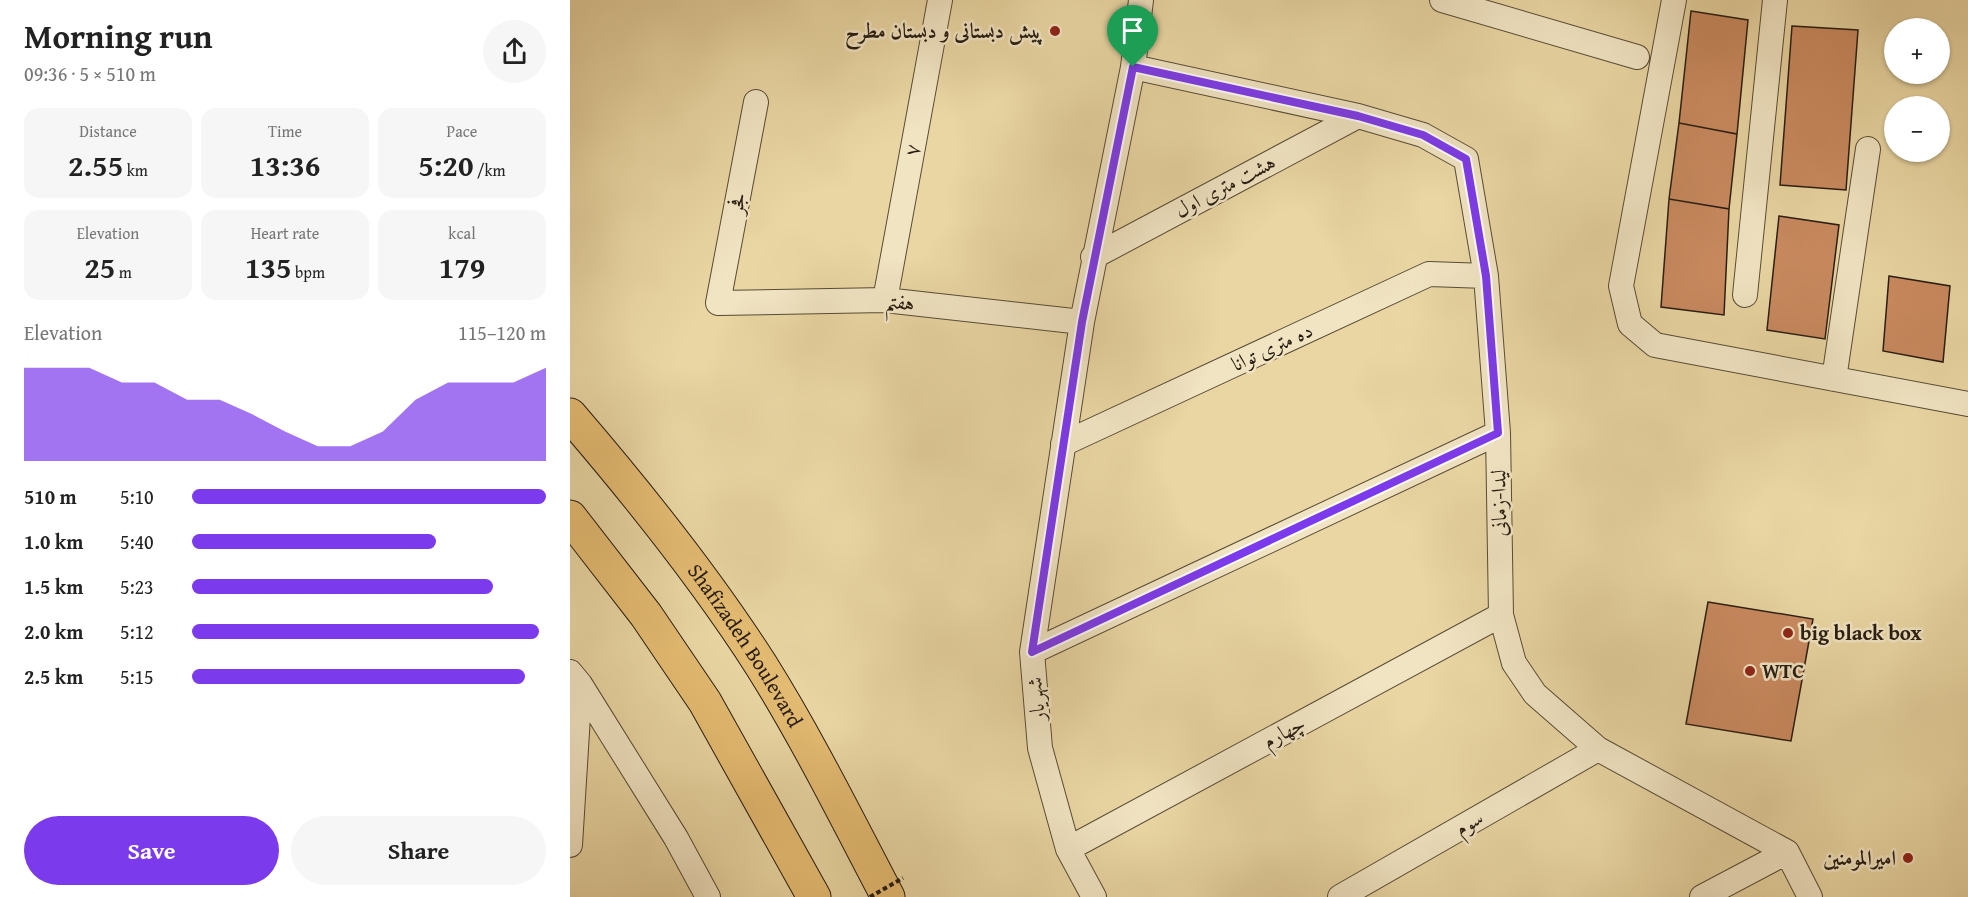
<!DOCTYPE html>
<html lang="en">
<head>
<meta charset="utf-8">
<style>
	:root { --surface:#fff; --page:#f6f6f6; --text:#222; --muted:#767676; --accent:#7c3aed }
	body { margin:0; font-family:"Gentium Book Plus",Amiri,serif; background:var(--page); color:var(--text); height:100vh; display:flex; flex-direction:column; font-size:22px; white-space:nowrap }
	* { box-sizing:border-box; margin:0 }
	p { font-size:20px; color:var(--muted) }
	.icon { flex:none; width:33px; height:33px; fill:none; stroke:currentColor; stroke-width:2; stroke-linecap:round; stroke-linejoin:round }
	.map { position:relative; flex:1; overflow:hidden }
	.details { display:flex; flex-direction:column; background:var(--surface); width:570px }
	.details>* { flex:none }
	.tools { position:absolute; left:1314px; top:18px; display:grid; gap:12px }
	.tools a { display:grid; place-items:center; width:66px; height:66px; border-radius:50%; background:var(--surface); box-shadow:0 2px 4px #0004; font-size:30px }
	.pin { position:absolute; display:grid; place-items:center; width:51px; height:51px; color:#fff; margin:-62px -26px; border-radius:50% 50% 50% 0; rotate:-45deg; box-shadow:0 0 6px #0007 }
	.pin .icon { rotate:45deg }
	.round { display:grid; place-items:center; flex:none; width:63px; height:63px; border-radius:32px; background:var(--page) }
	.summary { display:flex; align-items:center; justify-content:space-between; height:102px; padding:0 24px }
	h1 { font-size:33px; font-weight:700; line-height:45px }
	.stats { display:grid; grid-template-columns:repeat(3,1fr); gap:9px; height:102px; padding:6px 24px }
	.stats div { display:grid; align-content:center; border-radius:15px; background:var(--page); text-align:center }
	.stats b { font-size:30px; font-weight:700 }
	.stats small { font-size:16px; font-weight:400 }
	.stats p { font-size:16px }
	.chart { height:168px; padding:12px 24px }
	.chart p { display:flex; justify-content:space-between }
	.chart svg { width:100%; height:108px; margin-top:6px; fill:var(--accent); opacity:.7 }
	.button { display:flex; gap:12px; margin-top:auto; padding:12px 24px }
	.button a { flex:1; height:69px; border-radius:36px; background:var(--accent); color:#fff; font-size:24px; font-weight:700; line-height:69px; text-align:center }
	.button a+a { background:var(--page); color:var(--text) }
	ul { padding:0 24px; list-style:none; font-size:20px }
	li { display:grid; grid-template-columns:96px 72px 1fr; align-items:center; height:45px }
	li i { height:15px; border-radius:8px; background:var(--accent) }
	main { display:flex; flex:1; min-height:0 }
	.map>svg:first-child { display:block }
	.building { fill:#ca8a60; stroke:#271d12; stroke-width:1.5 }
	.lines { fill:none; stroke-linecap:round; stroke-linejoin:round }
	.street-casing { stroke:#584b36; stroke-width:26 }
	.primary-casing { stroke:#271d12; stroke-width:35 }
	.street { stroke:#f1e4c3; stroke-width:24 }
	.primary { stroke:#e4bb72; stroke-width:33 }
	.path-bridge { stroke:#271d12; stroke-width:4; stroke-dasharray:4.5 3; stroke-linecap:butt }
	.route-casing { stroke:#fff; stroke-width:12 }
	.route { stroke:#7c3aed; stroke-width:8 }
	.poi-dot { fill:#8f2418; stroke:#f1e4c3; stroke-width:2 }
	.labels { text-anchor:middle; stroke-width:5; stroke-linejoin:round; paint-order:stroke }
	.poi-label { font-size:21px; font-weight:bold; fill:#271d12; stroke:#f1e4c3; text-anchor:end }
	.street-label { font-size:21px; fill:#271d12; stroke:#f1e4c3 }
</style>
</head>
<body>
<main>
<section class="details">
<div class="summary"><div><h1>Morning run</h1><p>09:36 · 5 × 510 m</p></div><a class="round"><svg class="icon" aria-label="share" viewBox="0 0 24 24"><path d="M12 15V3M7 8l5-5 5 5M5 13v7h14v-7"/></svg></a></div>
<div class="stats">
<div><p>Distance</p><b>2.55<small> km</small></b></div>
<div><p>Time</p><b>13:36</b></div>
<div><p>Pace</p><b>5:20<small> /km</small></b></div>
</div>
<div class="stats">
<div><p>Elevation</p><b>25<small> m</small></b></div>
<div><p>Heart rate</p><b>135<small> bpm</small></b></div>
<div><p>kcal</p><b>179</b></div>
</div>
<div class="chart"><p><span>Elevation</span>115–120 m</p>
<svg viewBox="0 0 160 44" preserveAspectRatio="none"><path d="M0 44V6L10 6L20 6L30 12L40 12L50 19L60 19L70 25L80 32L90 38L100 38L110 32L120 19L130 12L140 12L150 12L160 6V44z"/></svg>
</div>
<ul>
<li><b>510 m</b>5:10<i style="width:100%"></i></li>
<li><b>1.0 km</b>5:40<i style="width:69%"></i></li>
<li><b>1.5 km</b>5:23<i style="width:85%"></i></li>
<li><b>2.0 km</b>5:12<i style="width:98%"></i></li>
<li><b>2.5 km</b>5:15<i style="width:94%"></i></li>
</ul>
<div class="button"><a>Save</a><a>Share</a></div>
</section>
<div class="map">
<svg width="1398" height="897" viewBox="0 0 1398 897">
	<rect width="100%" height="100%" fill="#e9d6a3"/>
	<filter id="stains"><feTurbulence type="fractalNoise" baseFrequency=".00333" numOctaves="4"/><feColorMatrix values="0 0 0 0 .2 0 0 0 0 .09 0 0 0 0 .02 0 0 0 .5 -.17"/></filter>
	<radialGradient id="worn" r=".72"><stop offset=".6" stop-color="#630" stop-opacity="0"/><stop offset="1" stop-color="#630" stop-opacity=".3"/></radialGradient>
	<path class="building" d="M1121,11L1178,20L1167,134L1109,123Z
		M1222,26L1288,30L1276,190L1210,185Z
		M1109,123L1167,134L1159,209L1099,199Z
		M1099,199L1159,209L1154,315L1091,307Z
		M1209,216L1269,225L1255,339L1197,330Z
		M1319,276L1380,286L1373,362L1313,351Z
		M1138,602L1243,619L1221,741L1116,724Z"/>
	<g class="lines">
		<defs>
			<path id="street" d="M872,0L1067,57
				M1104,0L1051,286L1060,324L1085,345L1398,404
				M563,67L788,116L853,135L896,159L916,276L928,433L931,615L944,663L965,694L1028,749L1217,852L1240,897
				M186,102L148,303L315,300L512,322
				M523,257L788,116
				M1175,295L1205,0
				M315,300L370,0
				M1264,379L1298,149
				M493,444L859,274L916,276
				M462,652L928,433
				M0,672L10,684L106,838L138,897
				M0,845L10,684
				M498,849L931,615
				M524,897L498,849L470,748L462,652L512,322L563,67L571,0
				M770,897L1028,749
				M1132,897L1217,852"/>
			<g id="primary">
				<path id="s1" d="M0,415C68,494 134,576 191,665C238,740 277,819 318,897"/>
				<path d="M0,517L76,615L135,702L244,897"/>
			</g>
		</defs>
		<use href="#street" class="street-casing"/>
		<use href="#primary" class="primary-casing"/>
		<use href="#street" class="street"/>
		<use href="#primary" class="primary"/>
		<path class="path-bridge" d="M300,897L333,878"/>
	</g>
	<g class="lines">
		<defs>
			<path id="route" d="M563,67L788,116L853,135L896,159L916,276L928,433L462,652L512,322Z"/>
		</defs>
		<use href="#route" class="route-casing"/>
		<use href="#route" class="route"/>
	</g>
	<g class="poi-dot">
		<circle cx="485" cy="31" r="6"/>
		<circle cx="1218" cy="633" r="6"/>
		<circle cx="1180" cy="671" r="6"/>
		<circle cx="1338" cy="858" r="6"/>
	</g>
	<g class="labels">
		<g class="poi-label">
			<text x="473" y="38">پیش دبستانی و دبستان مطرح</text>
			<text x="1230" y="640" text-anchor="start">big black box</text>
			<text x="1192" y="678" text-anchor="start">WTC</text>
			<text x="1326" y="865">امیرالمومنین</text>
		</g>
		<g class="street-label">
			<text transform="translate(342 150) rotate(-80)" y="7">۷</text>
			<text transform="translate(655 186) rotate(-28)" y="7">هشت متری اول</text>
			<text transform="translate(167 203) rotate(-79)" y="7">فجر</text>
			<text transform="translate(330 302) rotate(5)" y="7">هفتم</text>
			<text transform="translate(702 347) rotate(-25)" y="7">ده متری توانا</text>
			<text transform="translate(929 503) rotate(-91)" y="7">لیدا-زمانی</text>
			<text dy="7" stroke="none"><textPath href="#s1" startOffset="290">Shafizadeh Boulevard</textPath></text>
			<text transform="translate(466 699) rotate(-95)" y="7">شهریار</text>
			<text transform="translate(714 732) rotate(-28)" y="7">چهارم</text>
			<text transform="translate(899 823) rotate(-30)" y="7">سوم</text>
		</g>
	</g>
	<rect width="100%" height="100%" filter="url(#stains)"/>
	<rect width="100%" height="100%" fill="url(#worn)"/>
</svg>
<div class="tools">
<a>+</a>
<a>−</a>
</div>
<div class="pin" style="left:563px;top:67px;background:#1e9e55"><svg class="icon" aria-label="arrive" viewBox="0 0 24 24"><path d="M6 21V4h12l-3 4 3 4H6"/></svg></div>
</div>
</main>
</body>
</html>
